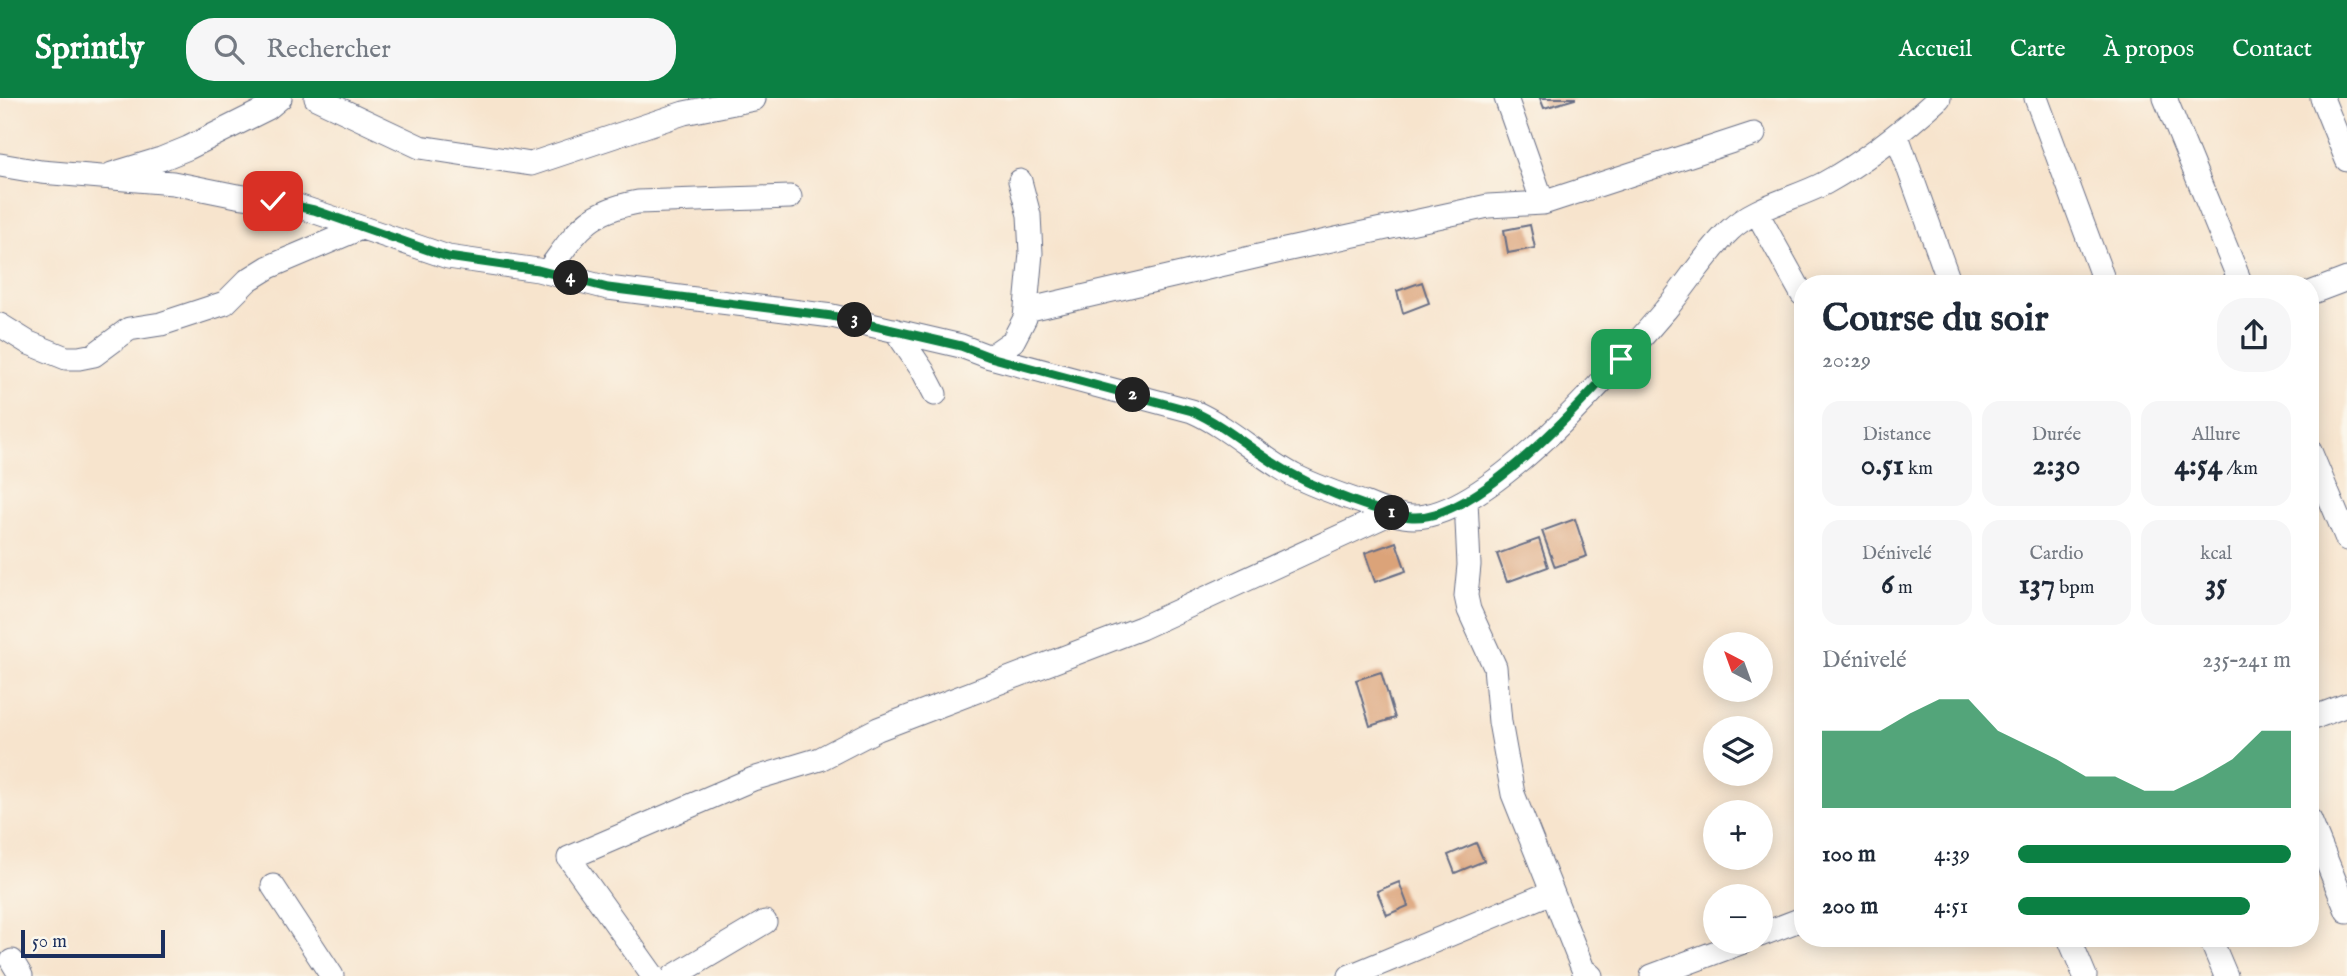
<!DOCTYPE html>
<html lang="fr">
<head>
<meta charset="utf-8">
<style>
	:root { --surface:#fff; --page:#f6f6f7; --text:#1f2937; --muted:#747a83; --accent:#0b8043 }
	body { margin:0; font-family:"IM FELL English",serif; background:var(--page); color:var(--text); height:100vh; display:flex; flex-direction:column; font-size:26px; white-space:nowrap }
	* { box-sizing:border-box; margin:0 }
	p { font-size:23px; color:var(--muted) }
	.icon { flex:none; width:38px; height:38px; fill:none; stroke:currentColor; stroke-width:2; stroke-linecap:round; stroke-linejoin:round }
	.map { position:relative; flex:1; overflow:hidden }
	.side { position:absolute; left:1794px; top:177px; width:525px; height:672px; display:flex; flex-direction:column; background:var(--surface); border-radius:28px; box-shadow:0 4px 18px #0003 }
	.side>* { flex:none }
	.needle { width:46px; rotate:319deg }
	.buttons { position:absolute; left:1703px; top:534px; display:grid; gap:14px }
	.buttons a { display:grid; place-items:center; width:70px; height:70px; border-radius:50%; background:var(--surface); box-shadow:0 4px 18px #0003; font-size:35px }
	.scale { position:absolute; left:21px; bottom:18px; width:144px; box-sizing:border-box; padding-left:7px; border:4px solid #1b2f5e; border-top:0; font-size:19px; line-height:24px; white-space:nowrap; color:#1b2f5e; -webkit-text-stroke:5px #fbf7ec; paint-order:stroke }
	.pin { position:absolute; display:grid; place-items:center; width:60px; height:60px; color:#fff; margin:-30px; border-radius:14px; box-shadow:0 4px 10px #0006 }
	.km { position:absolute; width:35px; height:35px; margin:-18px; border-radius:50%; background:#222; color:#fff; font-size:19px; line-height:35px; text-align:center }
	.round { display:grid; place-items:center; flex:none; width:74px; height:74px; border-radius:28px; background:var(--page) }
	.headline { display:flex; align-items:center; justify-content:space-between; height:119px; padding:0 28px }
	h1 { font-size:38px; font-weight:700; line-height:52px }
	.figures { display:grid; grid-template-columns:repeat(3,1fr); gap:10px; height:119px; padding:7px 28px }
	.figures div { display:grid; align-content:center; border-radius:18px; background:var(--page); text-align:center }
	.figures b { font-size:30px; font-weight:700 }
	.figures small { font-size:19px; font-weight:400 }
	.figures p { font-size:19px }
	.chart { height:196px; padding:14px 28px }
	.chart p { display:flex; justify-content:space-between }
	.chart svg { width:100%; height:126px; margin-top:7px; fill:var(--accent); opacity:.7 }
	ul { padding:0 28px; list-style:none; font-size:23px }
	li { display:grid; grid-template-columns:112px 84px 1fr; align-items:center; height:52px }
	li i { height:18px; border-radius:9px; background:var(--accent) }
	header { display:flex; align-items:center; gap:42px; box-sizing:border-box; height:98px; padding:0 35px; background:var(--accent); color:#fff }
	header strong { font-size:33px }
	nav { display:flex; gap:38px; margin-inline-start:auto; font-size:24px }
	.search { width:490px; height:63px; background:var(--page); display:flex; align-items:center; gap:18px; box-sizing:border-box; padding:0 24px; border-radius:28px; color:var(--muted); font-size:26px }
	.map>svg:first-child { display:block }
	.building { fill:#dba379 }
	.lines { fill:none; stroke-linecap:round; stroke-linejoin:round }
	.minor-casing { stroke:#686e85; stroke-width:25 }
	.minor { stroke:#fff; stroke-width:23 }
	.route-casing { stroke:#fff; stroke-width:14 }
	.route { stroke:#0b8043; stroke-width:9 }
</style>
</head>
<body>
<header>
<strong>Sprintly</strong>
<div class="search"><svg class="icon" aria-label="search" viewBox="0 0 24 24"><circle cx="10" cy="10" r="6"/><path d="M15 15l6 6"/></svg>Rechercher</div>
<nav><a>Accueil</a><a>Carte</a><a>À propos</a><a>Contact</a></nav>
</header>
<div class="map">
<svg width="2347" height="878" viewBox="0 0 2347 878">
	<rect width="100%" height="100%" fill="#fbf7ec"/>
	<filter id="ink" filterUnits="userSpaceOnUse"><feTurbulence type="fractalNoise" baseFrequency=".0143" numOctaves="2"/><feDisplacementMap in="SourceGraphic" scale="14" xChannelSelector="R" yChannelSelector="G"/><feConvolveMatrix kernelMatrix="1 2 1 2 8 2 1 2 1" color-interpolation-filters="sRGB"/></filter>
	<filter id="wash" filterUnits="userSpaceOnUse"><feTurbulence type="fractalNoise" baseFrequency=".00686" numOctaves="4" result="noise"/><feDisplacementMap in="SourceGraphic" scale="28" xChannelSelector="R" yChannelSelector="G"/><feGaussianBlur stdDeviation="1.57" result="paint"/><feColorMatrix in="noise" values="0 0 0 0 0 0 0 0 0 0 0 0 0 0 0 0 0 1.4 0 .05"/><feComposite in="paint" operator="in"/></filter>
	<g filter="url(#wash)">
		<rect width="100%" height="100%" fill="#f7e4cd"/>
		<g id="blocks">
			<path class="building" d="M1540,0H1575V1L1544,10Z
				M1530,127L1535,150L1508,155L1504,132Z
				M1422,184L1429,205L1403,215L1397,193Z
				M1575,421L1587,458L1555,469L1542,433Z
				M1539,441L1548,469L1507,484L1497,456Z
				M1396,444L1406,473L1375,484L1365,455Z
				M1381,574L1395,620L1370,628L1356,582Z
				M1476,745L1484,763L1455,775L1448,757Z
				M1399,784L1408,808L1387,817L1377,793Z"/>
		</g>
	</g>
	<g filter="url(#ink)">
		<use href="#blocks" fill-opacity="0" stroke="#686e85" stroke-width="2"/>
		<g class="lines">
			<defs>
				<path id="minor" d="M316,0L420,49L531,66L684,15L754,1
					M1506,0L1543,105
					M2036,0L2105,186
					M2165,0L2241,186
					M2322,0L2347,62
					M1897,38L1950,186
					M0,67L41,74L173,85L237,98L289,105L448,159L538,172L608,190L832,218L961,248L990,259L1192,313C1229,329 1259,359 1295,378C1317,389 1340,397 1364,405C1380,411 1397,419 1414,419C1490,418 1619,266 1667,210C1688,185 1706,155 1730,132C1755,108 1795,101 1825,85C1867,62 1904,32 1939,0
					M112,76L161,61L188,50L268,10L280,0
					M1757,115L1802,196
					M547,174C577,134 585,114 638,104L790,99
					M2310,195L2347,181
					M1026,212L1276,154L1488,108L1543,105L1754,36
					M0,227L29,245L66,260H79L94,257L129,231L161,226L225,205L248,182L269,169L361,130
					M895,232L923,273L935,296
					M990,259L1013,243L1025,220L1031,155L1029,117L1020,83
					M2310,353L2347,441
					M1466,402L1469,467L1466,498L1469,512L1495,569L1500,624L1513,696L1583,871L1591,878
					M2310,621L2347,607
					M2310,722L2347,813
					M273,788L332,878
					M1760,837L1802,821
					M2069,840L2085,878
					M2210,840L2226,878
					M12,863L21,878
					M653,878L569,760L753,681L820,661L878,631L1141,530L1391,415
					M674,878L765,824
					M1350,878L1552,794
					M1652,878L1743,844"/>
			</defs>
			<use href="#minor" class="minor-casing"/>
			<use href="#minor" class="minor"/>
		</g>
	</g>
	<g class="lines" filter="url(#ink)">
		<defs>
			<path id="route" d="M273,103L314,112L448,159L538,172L608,190L832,218L961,248L990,259L1192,313C1229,329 1260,360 1296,378C1321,392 1384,417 1412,419C1476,423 1580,307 1621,261"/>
		</defs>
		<use href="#route" class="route-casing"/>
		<use href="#route" class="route"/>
	</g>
</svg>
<div class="buttons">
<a><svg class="needle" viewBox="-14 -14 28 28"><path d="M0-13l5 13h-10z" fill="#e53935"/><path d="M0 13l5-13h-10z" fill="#747a83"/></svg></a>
<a><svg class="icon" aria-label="layers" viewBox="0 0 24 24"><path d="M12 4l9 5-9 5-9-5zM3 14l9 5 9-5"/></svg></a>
<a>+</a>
<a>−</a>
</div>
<div class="scale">50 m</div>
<div class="pin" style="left:1621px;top:261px;background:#1e9e55"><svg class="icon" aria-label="arrive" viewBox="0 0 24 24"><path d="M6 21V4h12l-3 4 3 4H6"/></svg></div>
<div class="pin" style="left:273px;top:103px;background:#d93025"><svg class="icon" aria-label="check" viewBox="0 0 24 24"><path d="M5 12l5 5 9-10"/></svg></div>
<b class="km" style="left:1392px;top:415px">1</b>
<b class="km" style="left:1133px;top:297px">2</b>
<b class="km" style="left:855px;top:222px">3</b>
<b class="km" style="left:571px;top:180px">4</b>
<section class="side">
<div class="headline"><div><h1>Course du soir</h1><p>20:29</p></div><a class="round"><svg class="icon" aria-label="share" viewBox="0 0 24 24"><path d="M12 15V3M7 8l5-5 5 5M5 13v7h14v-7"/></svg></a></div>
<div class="figures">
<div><p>Distance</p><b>0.51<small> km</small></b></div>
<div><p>Durée</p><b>2:30</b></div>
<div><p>Allure</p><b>4:54<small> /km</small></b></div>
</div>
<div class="figures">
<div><p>Dénivelé</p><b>6<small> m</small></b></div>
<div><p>Cardio</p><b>137<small> bpm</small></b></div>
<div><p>kcal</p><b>35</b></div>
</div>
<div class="chart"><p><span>Dénivelé</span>235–241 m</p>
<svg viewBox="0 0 160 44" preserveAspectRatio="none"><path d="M0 44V17L10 17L20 17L30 11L40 6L50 6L60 17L70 22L80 27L90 33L100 33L110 38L120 38L130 33L140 27L150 17L160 17V44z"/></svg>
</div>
<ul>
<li><b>100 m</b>4:39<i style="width:100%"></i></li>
<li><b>200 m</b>4:51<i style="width:85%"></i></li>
</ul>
</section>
</div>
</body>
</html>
